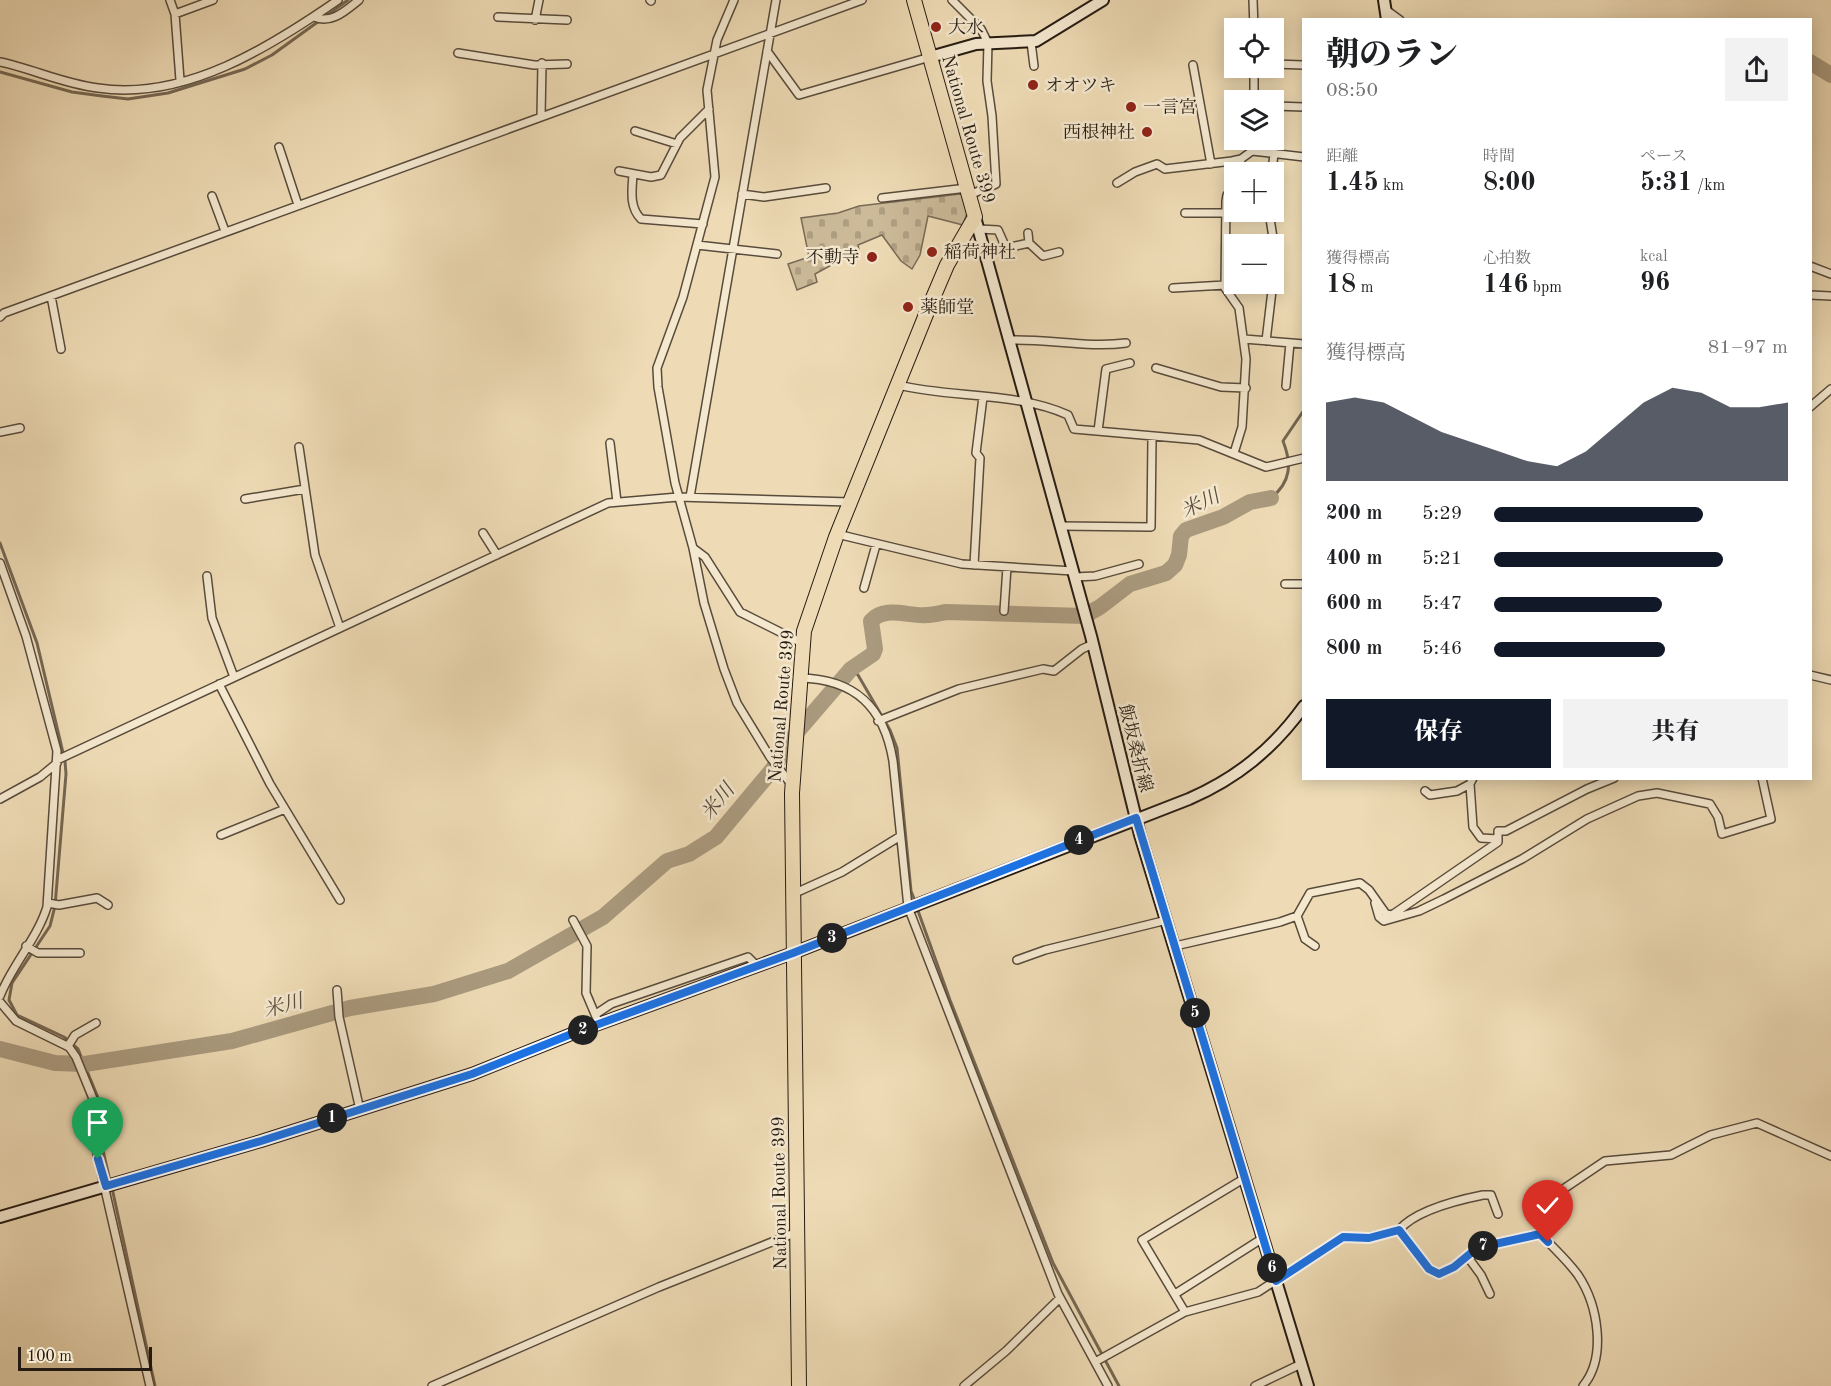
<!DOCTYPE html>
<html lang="ja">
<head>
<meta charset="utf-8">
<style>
	:root { --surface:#fff; --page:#f2f2f2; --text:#202124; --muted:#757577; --accent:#111827 }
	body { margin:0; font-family:"Old Standard TT","Noto Serif JP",serif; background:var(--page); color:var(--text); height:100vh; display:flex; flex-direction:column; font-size:22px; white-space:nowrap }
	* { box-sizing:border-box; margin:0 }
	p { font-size:20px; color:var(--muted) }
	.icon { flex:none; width:33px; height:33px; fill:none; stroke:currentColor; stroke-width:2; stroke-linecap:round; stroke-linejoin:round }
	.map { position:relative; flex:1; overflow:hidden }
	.side { position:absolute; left:1302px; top:18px; width:510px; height:762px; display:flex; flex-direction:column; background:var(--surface); border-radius:0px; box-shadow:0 3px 15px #0003 }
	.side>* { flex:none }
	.fabs { position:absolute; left:1224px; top:18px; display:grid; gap:12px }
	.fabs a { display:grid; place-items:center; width:60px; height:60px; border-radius:0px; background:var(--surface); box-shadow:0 3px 15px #0003; font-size:30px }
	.scale { position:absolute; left:18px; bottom:15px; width:134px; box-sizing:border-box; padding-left:6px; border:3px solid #261b12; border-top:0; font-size:16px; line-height:21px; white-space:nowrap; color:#261b12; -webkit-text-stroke:4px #f4e8cf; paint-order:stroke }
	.pin { position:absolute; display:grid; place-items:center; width:51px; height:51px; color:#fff; margin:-62px -26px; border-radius:50% 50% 50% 0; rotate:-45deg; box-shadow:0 0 6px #0007 }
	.pin .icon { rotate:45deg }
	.km { position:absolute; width:30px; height:30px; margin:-15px; border-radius:50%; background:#222; color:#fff; font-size:16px; line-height:30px; text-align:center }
	.round { display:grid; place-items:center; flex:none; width:63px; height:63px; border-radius:0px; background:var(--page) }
	.headline { display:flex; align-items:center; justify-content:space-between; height:102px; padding:0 24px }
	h1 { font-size:33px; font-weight:800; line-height:45px }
	.metrics { display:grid; grid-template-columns:repeat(3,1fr); gap:9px; height:102px; padding:6px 24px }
	.metrics div { display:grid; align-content:center }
	.metrics b { font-size:26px; font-weight:800 }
	.metrics small { font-size:16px; font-weight:400 }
	.metrics p { font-size:16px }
	.chart { height:168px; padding:12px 24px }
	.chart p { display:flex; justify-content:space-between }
	.chart svg { width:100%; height:108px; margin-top:6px; fill:var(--accent); opacity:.7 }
	.cta { display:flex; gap:12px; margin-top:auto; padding:12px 24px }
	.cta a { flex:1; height:69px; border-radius:0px; background:var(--accent); color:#fff; font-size:24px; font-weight:800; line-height:69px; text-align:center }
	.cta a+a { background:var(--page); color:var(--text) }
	ul { padding:0 24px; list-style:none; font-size:20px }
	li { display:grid; grid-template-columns:96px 72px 1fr; align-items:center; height:45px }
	li i { height:15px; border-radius:8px; background:var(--accent) }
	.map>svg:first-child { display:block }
	.cemetery { fill:url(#cemetery-stones); stroke:#796a56; stroke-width:1.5 }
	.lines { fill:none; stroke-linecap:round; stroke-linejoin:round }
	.stream { stroke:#756753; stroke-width:3 }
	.river { stroke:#aa9a7e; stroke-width:16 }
	.street-casing { stroke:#584b3b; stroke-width:10 }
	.secondary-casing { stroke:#261b12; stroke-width:14 }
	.highway-casing { stroke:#261b12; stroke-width:16 }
	.street { stroke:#f4e8cf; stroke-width:7 }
	.secondary { stroke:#f4e8cf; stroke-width:10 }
	.highway { stroke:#eedbb5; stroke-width:14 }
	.route-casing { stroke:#fff; stroke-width:12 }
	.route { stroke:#1a73e8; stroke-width:8 }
	.poi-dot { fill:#8f2418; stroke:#f4e8cf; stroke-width:2 }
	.labels { text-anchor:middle; stroke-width:5; stroke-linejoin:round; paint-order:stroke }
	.poi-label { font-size:18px; fill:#261b12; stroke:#f4e8cf; text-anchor:start }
	.street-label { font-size:18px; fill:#261b12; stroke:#f4e8cf }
	.water-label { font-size:20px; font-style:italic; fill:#5b4e3d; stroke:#f4e8cf }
</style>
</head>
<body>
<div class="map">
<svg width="1831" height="1386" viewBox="0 0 1831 1386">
	<defs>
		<pattern id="cemetery-stones" width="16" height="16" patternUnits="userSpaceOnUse" patternTransform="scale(1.5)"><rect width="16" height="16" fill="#ccba99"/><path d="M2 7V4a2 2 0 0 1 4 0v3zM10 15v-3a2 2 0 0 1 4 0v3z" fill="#af9f83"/></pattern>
	</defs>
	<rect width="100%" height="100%" fill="#eedbb5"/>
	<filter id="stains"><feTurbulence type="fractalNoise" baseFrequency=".00333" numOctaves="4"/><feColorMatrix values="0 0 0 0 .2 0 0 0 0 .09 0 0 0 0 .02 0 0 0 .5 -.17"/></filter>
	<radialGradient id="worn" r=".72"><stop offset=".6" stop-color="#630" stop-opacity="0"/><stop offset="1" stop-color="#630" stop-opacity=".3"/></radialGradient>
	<path class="cemetery" d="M960,194L966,195L968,210L963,225L928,216L920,255L912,269L901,261L882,235L858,245L859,250L815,274L817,282L797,290L788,264L809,257L801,218L838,213L859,206Z"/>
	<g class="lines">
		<path class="stream" d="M0,72L72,92L102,96L128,99L168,93L245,69L272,55L348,0
			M1271,498C1291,482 1292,464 1283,441L1304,410
			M0,543L37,643L65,761L66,774L55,906L50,926L12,983L9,1000L17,1015L64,1037L78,1049L101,1105L100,1137L110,1181
			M851,669L858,675L890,730L897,748L911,891L915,901
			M917,908L950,1000L1053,1263L1119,1386
			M112,1188L155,1386"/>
		<path class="river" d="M1810,62L1831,75
			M0,1049L55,1063L85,1064L232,1041L350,1008L434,994L508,971L603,917L667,861L689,854L716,837L772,770L796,733L851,669L873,654L875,649L871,621C885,605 909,617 927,615C933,615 940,613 946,612L1084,616L1100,607L1130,584L1166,573L1175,565L1179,555L1181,536L1186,530L1223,517L1250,502L1271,498"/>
		<defs>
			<path id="street" d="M170,0L175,14L180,80
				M650,0L651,1
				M734,0L717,40L707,90L715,177L683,297L657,368L658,387L675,483L693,548L704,603L724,669L737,703L770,757L791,784
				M952,0L981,29L988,43L987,81L992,116L996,184L969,195
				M1253,0L1254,28
				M1385,9L1400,20
				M175,14L213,0
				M314,17C332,24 345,11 359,0
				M498,17L567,20
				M535,20L539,0
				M1031,42L1034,66
				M767,51L799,95L930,57
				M458,53L534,65L567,64
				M0,62C33,69 64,84 98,88C185,101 270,47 338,0
				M1274,64L1303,65
				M1193,65L1211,164
				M1254,68V100
				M1274,106L1304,107
				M541,117L542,63
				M635,131L677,144
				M1256,140V151
				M279,147L298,205
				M619,171L651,177L661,175L680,138L709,109
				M1239,172L1241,159
				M1272,172L1274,153
				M633,174C632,190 629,207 641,219L703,224
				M1117,183L1135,172L1157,164L1165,169L1232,161L1241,159L1252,151L1304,157
				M742,194L764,197L826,188
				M212,196L225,231
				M882,198L967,188
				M1185,213H1226
				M979,229L998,230L1006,248L1029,243L1043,256L1059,252
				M1028,233L1029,243
				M697,245L777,254
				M1810,266L1831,274
				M1173,288L1225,285
				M1810,295L1831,296
				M51,296L61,349
				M0,317L4,313L862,0
				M1244,339L1304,344
				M1011,340C1050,339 1089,348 1126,343
				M1266,341L1276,257L1269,212
				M1156,368L1221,387L1246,388
				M898,385C951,398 1018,392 1068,415L1074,429L1199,440L1266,467L1304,458
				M1286,386L1290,343
				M1810,407L1831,389
				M1098,431L1106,369L1130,363
				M0,432L20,428
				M610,443L617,502
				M299,447L315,555L340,628
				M1234,453L1242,427L1246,359L1239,308L1225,288L1226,201L1227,195L1234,187
				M690,497L776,0
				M245,499L305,489
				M1060,526L1151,527L1152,438
				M483,533L497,555
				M837,534L962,564L1073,571
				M693,548L705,557L740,612L802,643
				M0,563L26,636L57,751L47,907C37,939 12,965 0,996
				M974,565L980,458L976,453L983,397
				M207,576L212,618L234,677
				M1075,577L1095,576L1139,564
				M1285,584H1304
				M864,588L876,545
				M1004,611L1007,567
				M1810,675L1831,680
				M800,678C855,679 884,707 893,761L908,907L1058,1294L1108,1386
				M219,684L270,784L340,900
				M878,721L959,689L1043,669L1054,671L1082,649L1093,644
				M57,760L608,503L678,497L850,502
				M1473,778L1470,784L1473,827L1481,838L1498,839
				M1425,791L1430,795L1457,791L1470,784
				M0,799L40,777L57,763
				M221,835L285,809
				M793,894L842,872L899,837
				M48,903L59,905L97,898L108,905
				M1375,903L1379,917L1384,921L1419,911L1444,899L1522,859L1587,819L1638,796L1657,793L1710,804L1718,817L1722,834L1771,819L1762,778
				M1297,916L1305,939L1315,946
				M573,920L587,946L586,993L597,1019
				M26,946L38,953H80
				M1175,946L1280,922L1297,916L1310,893L1360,883L1369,890L1386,914L1392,915L1498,842V831H1506L1587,789L1614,778
				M1017,960L1045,950L1167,920
				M337,990L339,1017L360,1110
				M0,1002L16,1021L69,1047L76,1057L96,1106L95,1140L98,1159L150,1386
				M596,1014L611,1004L748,957L757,966
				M68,1046L75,1035L96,1023
				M1399,1230C1416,1210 1458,1200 1483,1195H1491L1498,1214
				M1540,1234L1554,1199L1562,1190L1605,1161L1671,1155L1711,1135L1757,1123L1831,1156
				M1467,1256L1481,1275L1490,1294
				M1175,1294L1263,1238
				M1185,1312L1142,1240L1245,1178
				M1095,1362L1185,1312L1258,1292L1343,1237H1369L1399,1230L1429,1269L1439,1274L1454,1267L1477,1248L1540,1234C1553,1247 1567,1260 1578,1275C1598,1305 1607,1357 1583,1386
				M432,1386L659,1287L797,1232
				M964,1386L1006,1351L1060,1298
				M1255,1386L1301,1364"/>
			<path id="secondary" d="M1384,0L1387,20
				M930,57L976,44L1036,41L1103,0
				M975,217L1091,636L1140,835L1308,1386
				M0,1217L261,1141L472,1074L574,1033L793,953L1189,799C1237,778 1273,749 1304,706"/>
			<path id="highway" d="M799,1386L792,793L804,631L836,537L927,312L947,265L975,217L914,0"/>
		</defs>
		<use href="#street" class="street-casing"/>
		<use href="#secondary" class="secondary-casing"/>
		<use href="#highway" class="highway-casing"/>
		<use href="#street" class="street"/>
		<use href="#secondary" class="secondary"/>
		<use href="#highway" class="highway"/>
	</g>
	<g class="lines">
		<defs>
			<path id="route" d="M98,1159L106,1186L261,1141L472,1074L574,1033L793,953L1136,818L1276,1281L1343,1237L1369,1238L1399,1230L1429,1269L1439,1274L1454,1267L1477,1248L1540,1234L1548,1242"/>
		</defs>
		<use href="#route" class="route-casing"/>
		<use href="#route" class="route"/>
	</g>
	<g class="poi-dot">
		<circle cx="936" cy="27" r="6"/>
		<circle cx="1033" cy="85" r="6"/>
		<circle cx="1131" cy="107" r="6"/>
		<circle cx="1147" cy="132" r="6"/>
		<circle cx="932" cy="252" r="6"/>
		<circle cx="872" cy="257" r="6"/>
		<circle cx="908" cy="307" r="6"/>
	</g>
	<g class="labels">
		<g class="poi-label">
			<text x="948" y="33">大水</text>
			<text x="1045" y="91">オオツキ</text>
			<text x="1143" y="113">一言宮</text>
			<text x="1135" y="138" text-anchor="end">西根神社</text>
			<text x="944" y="258">稲荷神社</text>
			<text x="860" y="263" text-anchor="end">不動寺</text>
			<text x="920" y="313">薬師堂</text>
		</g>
		<g class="street-label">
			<text transform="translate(969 129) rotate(74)" y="6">National Route 399</text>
			<text transform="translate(781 706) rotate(-85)" y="6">National Route 399</text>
			<text transform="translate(1136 748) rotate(76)" y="6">飯坂桑折線</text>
			<text transform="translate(779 1193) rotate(-91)" y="6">National Route 399</text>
		</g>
		<g class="water-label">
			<text transform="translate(1200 503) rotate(-26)" y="7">米川</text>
			<text transform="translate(717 801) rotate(-51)" y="7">米川</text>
			<text transform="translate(283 1005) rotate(-15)" y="7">米川</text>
		</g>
	</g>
	<rect width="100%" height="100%" filter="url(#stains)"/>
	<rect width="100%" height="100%" fill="url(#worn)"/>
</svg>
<div class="fabs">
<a><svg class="icon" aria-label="locate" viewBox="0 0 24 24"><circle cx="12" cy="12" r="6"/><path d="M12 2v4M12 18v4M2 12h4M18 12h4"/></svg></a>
<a><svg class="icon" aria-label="layers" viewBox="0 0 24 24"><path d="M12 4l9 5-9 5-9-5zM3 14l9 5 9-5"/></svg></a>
<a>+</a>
<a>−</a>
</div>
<div class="scale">100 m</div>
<div class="pin" style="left:98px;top:1159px;background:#1e9e55"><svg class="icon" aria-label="arrive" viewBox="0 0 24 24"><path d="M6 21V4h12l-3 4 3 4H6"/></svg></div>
<div class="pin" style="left:1548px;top:1242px;background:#d93025"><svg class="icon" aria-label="check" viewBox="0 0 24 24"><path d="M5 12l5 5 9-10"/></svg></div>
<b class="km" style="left:332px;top:1118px">1</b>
<b class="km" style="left:583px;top:1030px">2</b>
<b class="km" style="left:832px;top:938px">3</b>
<b class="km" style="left:1079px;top:840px">4</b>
<b class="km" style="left:1195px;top:1013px">5</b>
<b class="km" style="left:1272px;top:1268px">6</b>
<b class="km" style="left:1483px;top:1246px">7</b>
<section class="side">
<div class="headline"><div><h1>朝のラン</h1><p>08:50</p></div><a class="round"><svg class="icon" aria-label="share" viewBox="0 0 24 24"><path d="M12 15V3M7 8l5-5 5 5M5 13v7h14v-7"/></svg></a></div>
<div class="metrics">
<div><p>距離</p><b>1.45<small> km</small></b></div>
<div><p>時間</p><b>8:00</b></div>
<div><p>ペース</p><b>5:31<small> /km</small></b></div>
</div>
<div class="metrics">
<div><p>獲得標高</p><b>18<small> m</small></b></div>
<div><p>心拍数</p><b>146<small> bpm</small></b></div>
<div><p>kcal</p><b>96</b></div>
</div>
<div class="chart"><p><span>獲得標高</span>81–97 m</p>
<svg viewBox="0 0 160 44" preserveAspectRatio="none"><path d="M0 44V12L10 10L20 12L30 18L40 24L50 28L60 32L70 36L80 38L90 32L100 22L110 12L120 6L130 8L140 14L150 14L160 12V44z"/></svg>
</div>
<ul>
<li><b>200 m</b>5:29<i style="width:71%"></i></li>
<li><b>400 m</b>5:21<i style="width:78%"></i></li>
<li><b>600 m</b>5:47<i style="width:57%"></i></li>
<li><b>800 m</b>5:46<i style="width:58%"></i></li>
</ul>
<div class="cta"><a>保存</a><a>共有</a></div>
</section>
</div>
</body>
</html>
